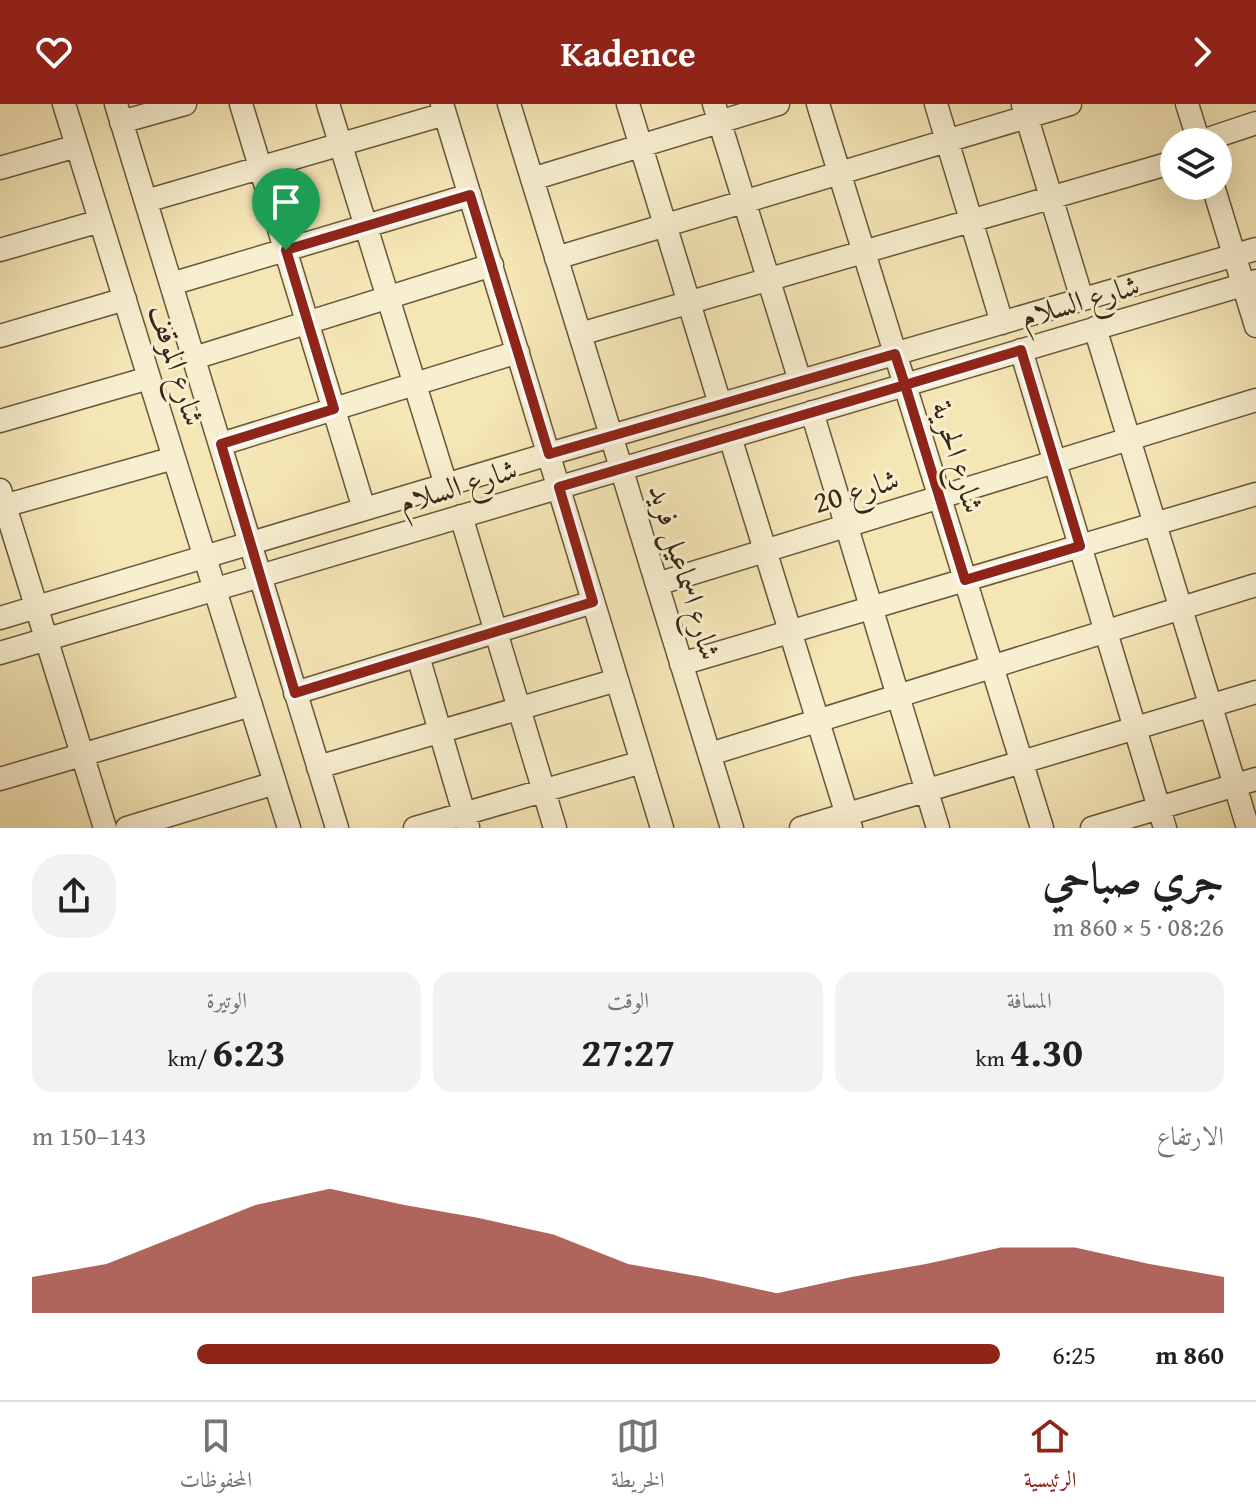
<!DOCTYPE html>
<html lang="ar">
<head>
<meta charset="utf-8">
<style>
	:root { --surface:#fff; --page:#f2f2f2; --text:#202124; --muted:#757577; --line:#e0e0e0; --accent:#8f2418 }
	body { margin:0; font-family:"Gentium Book Plus",Amiri,serif; background:var(--page); color:var(--text); direction:rtl; height:100vh; display:flex; flex-direction:column; font-size:30px; white-space:nowrap }
	* { box-sizing:border-box; margin:0 }
	p { font-size:26px; color:var(--muted) }
	.icon { flex:none; width:44px; height:44px; fill:none; stroke:currentColor; stroke-width:2; stroke-linecap:round; stroke-linejoin:round }
	.map { position:relative; height:724px; overflow:hidden; direction:ltr }
	.details { display:flex; flex-direction:column; background:var(--surface); flex:1 }
	.details>* { flex:none }
	.fabs { position:absolute; left:1160px; top:24px; display:grid; gap:16px }
	.fabs a { display:grid; place-items:center; width:72px; height:72px; border-radius:50%; background:var(--surface); box-shadow:0 8px 32px #0002; font-size:40px }
	.pin { position:absolute; display:grid; place-items:center; width:68px; height:68px; color:#fff; margin:-82px -34px; border-radius:50% 50% 50% 0; rotate:-45deg; box-shadow:0 0 8px #0007 }
	.pin .icon { rotate:45deg }
	.round { display:grid; place-items:center; flex:none; width:84px; height:84px; border-radius:32px; background:var(--page) }
	.overview { display:flex; align-items:center; justify-content:space-between; height:136px; padding:0 32px }
	h1 { font-size:44px; font-weight:600; line-height:60px }
	.figures { display:grid; grid-template-columns:repeat(3,1fr); gap:12px; height:136px; padding:8px 32px }
	.figures div { display:grid; align-content:center; border-radius:20px; background:var(--page); text-align:center }
	.figures b { font-size:40px; font-weight:600 }
	.figures small { font-size:22px; font-weight:400 }
	.figures p { font-size:22px }
	.chart { height:224px; padding:16px 32px }
	.chart p { display:flex; justify-content:space-between }
	.chart svg { width:100%; height:144px; margin-top:8px; fill:var(--accent); opacity:.7 }
	ul { padding:0 32px; list-style:none; font-size:26px }
	li { display:grid; grid-template-columns:128px 96px 1fr; align-items:center; height:60px }
	li i { height:20px; border-radius:10px; background:var(--accent) }
	header { display:flex; justify-content:space-between; align-items:center; height:104px; padding:0 32px; background:var(--accent); color:#fff; font-size:36px; font-weight:600 }
	.dock { display:flex; justify-content:space-around; align-items:center; height:112px; border-top:2px solid var(--line); background:var(--surface); font-size:22px; color:var(--muted) }
	.dock a { display:grid; justify-items:center; gap:4px }
	.dock .current { color:var(--accent) }
	.map>svg:first-child { display:block }
	.lines { fill:none; stroke-linecap:round; stroke-linejoin:round }
	.minor-casing { stroke:#67573d; stroke-width:25 }
	.minor { stroke:#f8efd0; stroke-width:22 }
	.route-casing { stroke:#fff; stroke-width:16 }
	.route { stroke:#8f2418; stroke-width:10 }
	.labels { text-anchor:middle; stroke-width:6; stroke-linejoin:round; paint-order:stroke }
	.street-label { font-size:30px; fill:#382715; stroke:#f8efd0 }
</style>
</head>
<body>
<header><svg class="icon" aria-label="forward" viewBox="0 0 24 24"><path d="M9 5l7 7-7 7"/></svg>Kadence<svg class="icon" aria-label="heart" viewBox="0 0 24 24"><path d="M12 20l-8-8c-3-5 5-10 8-4 3-6 11-1 8 4z"/></svg></header>
<div class="map">
<svg width="1256" height="724" viewBox="0 0 1256 724">
	<rect width="100%" height="100%" fill="#f5e6b6"/>
	<filter id="stains"><feTurbulence type="fractalNoise" baseFrequency=".0025" numOctaves="4"/><feColorMatrix values="0 0 0 0 .2 0 0 0 0 .09 0 0 0 0 .02 0 0 0 .5 -.17"/></filter>
	<radialGradient id="worn" r=".72"><stop offset=".6" stop-color="#630" stop-opacity="0"/><stop offset="1" stop-color="#630" stop-opacity=".3"/></radialGradient>
	<g class="lines">
		<defs>
			<path id="minor" d="M64,0L289,724
				M116,0L337,724
				M241,0L364,405
				M328,0L446,381
				M442,0L662,724
				M509,0L732,724
				M628,0L720,300
				M714,0L800,277
				M818,0L1042,724
				M936,0L1002,219
				M1187,0L1199,38
				M1023,1L1082,195
				M121,18L185,0
				M1199,38L1256,19
				M0,64L77,42
				M532,75L778,0
				M1213,82L1256,222
				M146,97L445,10
				M0,146L100,117
				M556,154L1070,0
				M171,180L470,91
				M1095,224L1248,724
				M580,230L1174,58
				M0,232L125,195
				M1021,246L1165,724
				M194,254L492,161
				M812,308L938,724
				M0,317L149,274
				M730,333L851,724
				M221,340L518,248
				M0,386L105,724
				M0,403L174,354
				M461,412L555,724
				M657,480L1256,296
				M0,514L549,350L1256,145
				M0,549L1256,177
				M418,552L468,723
				M681,560L1256,390
				M295,589L593,498
				M710,650L1256,481
				M318,663L617,576
				M0,675L251,601
				M127,724L275,679
				M415,724L642,658
				M801,724L1256,588
				M1092,724L1256,675"/>
		</defs>
		<use href="#minor" class="minor-casing"/>
		<use href="#minor" class="minor"/>
	</g>
	<g class="lines">
		<defs>
			<path id="route" d="M286,146L334,305L221,340L295,589L593,498L559,383L905,281L965,476L1080,442L1021,246L905,281L895,250L549,350L470,91L286,146"/>
		</defs>
		<use href="#route" class="route-casing"/>
		<use href="#route" class="route"/>
	</g>
	<g class="labels">
		<g class="street-label">
			<text transform="translate(1080 197) rotate(-16)" y="10">شارع السلام</text>
			<text transform="translate(177 261) rotate(73)" y="10">شارع الموقف</text>
			<text transform="translate(958 353) rotate(73)" y="10">شارع الحرية</text>
			<text transform="translate(458 382) rotate(-17)" y="10">شارع السلام</text>
			<text transform="translate(856 387) rotate(-17)" y="10">شارع 20</text>
			<text transform="translate(685 468) rotate(73)" y="10">شارع اسماعيل فريد</text>
		</g>
	</g>
	<rect width="100%" height="100%" filter="url(#stains)"/>
	<rect width="100%" height="100%" fill="url(#worn)"/>
</svg>
<div class="fabs">
<a><svg class="icon" aria-label="layers" viewBox="0 0 24 24"><path d="M12 4l9 5-9 5-9-5zM3 14l9 5 9-5"/></svg></a>
</div>
<div class="pin" style="left:286px;top:146px;background:#1e9e55"><svg class="icon" aria-label="arrive" viewBox="0 0 24 24"><path d="M6 21V4h12l-3 4 3 4H6"/></svg></div>
</div>
<section class="details">
<div class="overview"><div><h1>جري صباحي</h1><p>08:26 · 5 × 860 m</p></div><a class="round"><svg class="icon" aria-label="share" viewBox="0 0 24 24"><path d="M12 15V3M7 8l5-5 5 5M5 13v7h14v-7"/></svg></a></div>
<div class="figures">
<div><p>المسافة</p><b>4.30<small> km</small></b></div>
<div><p>الوقت</p><b>27:27</b></div>
<div><p>الوتيرة</p><b>6:23<small> /km</small></b></div>
</div>
<div class="chart"><p><span>الارتفاع</span>143–150 m</p>
<svg viewBox="0 0 160 44" preserveAspectRatio="none"><path d="M0 44V33L10 29L20 20L30 11L40 6L50 11L60 15L70 20L80 29L90 33L100 38L110 33L120 29L130 24L140 24L150 29L160 33V44z"/></svg>
</div>
<ul>
<li><b>860 m</b>6:25<i style="width:83%"></i></li>
</ul>
</section>
<nav class="dock">
<a class="current"><svg class="icon" aria-label="home" viewBox="0 0 24 24"><path d="M3 11l9-7 9 7M6 9v11h12V9"/></svg>الرئيسية</a>
<a><svg class="icon" aria-label="map" viewBox="0 0 24 24"><path d="M3 6l6-2 6 2 6-2v14l-6 2-6-2-6 2zM9 4v14M15 6v14"/></svg>الخريطة</a>
<a><svg class="icon" aria-label="saved" viewBox="0 0 24 24"><path d="M7 4h10v16l-5-4-5 4z"/></svg>المحفوظات</a>
</nav>
</body>
</html>
